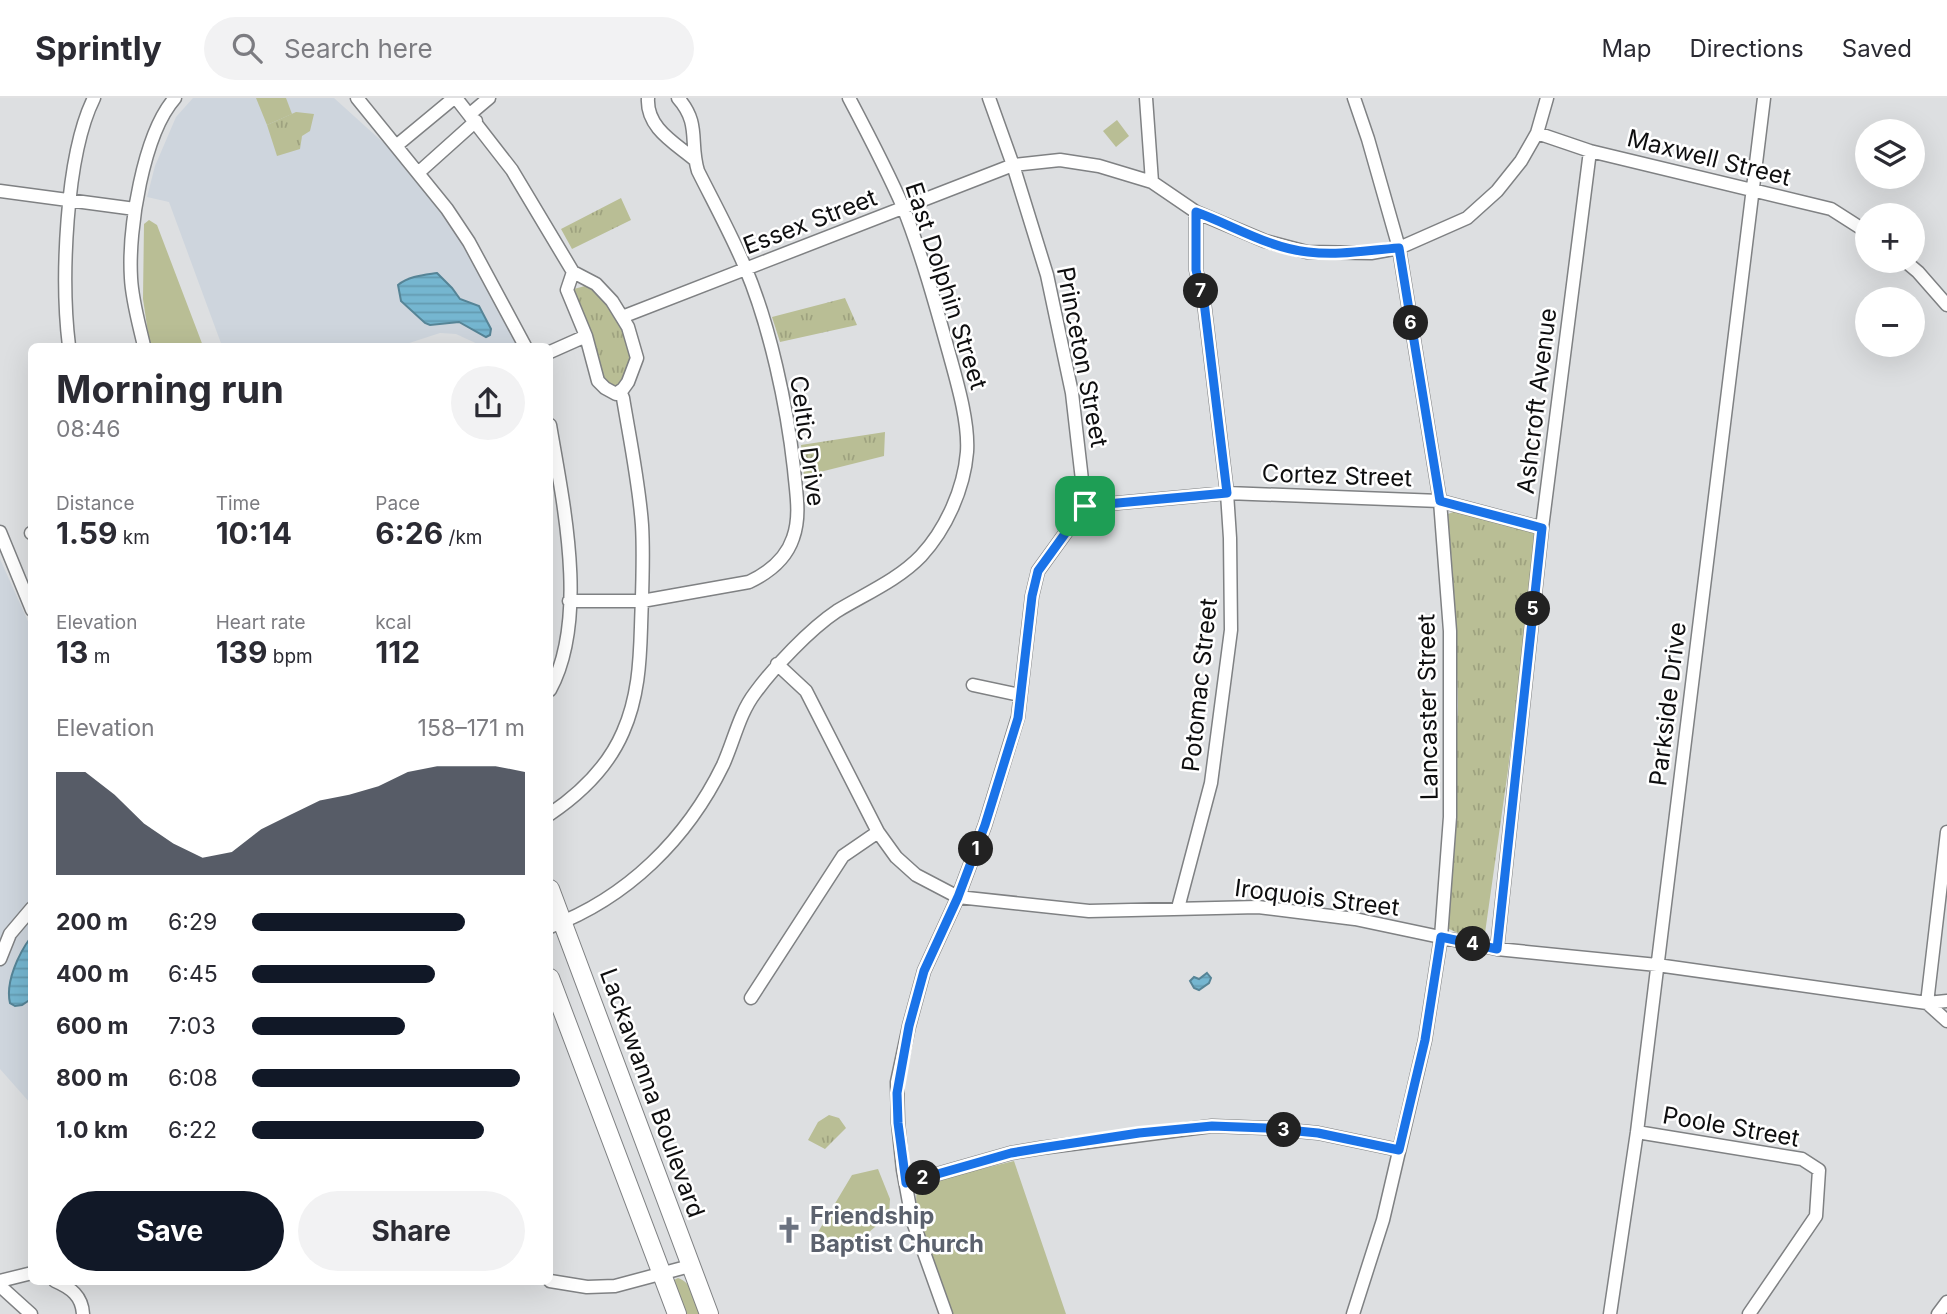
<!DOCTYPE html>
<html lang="en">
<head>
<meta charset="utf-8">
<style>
	:root { --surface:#fff; --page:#f2f2f3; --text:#2b2b33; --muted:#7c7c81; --line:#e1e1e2; --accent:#111827 }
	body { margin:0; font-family:Inter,sans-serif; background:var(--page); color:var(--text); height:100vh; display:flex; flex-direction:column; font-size:26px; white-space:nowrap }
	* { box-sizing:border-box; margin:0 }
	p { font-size:23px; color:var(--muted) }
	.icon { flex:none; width:38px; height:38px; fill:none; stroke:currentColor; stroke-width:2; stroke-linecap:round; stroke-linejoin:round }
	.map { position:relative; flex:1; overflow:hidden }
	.panel { position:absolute; left:28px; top:245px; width:525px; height:942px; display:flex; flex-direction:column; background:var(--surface); border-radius:10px; box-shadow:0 7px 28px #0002 }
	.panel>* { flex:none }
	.fabs { position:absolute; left:1855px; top:21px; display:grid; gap:14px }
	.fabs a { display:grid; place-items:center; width:70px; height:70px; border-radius:50%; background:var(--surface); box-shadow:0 7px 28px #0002; font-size:35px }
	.pin { position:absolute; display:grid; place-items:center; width:60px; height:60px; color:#fff; margin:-30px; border-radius:14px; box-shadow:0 4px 10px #0006 }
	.km { position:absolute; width:35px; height:35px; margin:-18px; border-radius:50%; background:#222; color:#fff; font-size:19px; line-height:35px; text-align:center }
	.round { display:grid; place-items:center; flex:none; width:74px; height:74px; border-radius:37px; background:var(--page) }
	.summary { display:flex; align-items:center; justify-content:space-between; height:119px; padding:0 28px }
	h1 { font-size:38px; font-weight:700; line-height:52px }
	.stats { display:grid; grid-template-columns:repeat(3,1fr); gap:10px; height:119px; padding:7px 28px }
	.stats div { display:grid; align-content:center }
	.stats b { font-size:30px; font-weight:700 }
	.stats small { font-size:19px; font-weight:400 }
	.stats p { font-size:19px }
	.chart { height:196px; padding:14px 28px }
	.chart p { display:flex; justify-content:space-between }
	.chart svg { width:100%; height:126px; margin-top:7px; fill:var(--accent); opacity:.7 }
	.action { display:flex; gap:14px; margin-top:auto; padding:14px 28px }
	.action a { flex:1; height:80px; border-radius:42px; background:var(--accent); color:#fff; font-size:28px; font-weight:700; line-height:80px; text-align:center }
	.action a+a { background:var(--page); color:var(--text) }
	ul { padding:0 28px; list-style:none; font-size:23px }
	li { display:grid; grid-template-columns:112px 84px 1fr; align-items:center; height:52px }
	li i { height:18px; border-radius:9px; background:var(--accent) }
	header { display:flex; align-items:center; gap:42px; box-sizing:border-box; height:98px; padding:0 35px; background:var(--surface); border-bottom:2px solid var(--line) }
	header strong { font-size:33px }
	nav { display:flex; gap:38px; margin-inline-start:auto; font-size:24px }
	.search { width:490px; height:63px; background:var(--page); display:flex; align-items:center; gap:18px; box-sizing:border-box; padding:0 24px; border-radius:38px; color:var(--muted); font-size:26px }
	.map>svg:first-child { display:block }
	.built { fill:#ced5dd }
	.green { fill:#b9be95 }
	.park { fill:url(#park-tufts) }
	.water { fill:url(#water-rules); stroke:#568496; stroke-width:2 }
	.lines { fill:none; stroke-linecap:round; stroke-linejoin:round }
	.street-casing { stroke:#7f8183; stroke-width:15 }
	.secondary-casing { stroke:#7f8183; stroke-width:20 }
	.street { stroke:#fff; stroke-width:12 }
	.secondary { stroke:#fff; stroke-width:18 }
	.route-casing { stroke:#fff; stroke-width:14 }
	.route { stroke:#1a73e8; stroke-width:9 }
	.labels { text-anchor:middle; stroke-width:5; stroke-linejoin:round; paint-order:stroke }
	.street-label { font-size:24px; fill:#0e0e0f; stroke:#fff }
	.worship-label { font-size:24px; font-weight:bold; fill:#5b616d; stroke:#fff; text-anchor:start }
</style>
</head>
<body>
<header>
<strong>Sprintly</strong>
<div class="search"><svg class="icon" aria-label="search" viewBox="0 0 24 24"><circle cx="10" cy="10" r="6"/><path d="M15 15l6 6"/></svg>Search here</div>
<nav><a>Map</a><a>Directions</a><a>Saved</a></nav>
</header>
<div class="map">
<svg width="1947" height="1216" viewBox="0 0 1947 1216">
	<defs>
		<pattern id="park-tufts" width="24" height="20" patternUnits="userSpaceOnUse" patternTransform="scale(1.75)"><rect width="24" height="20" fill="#b9be95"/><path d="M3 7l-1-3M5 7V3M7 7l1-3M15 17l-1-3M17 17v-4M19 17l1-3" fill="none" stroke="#9ea27f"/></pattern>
		<pattern id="water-rules" width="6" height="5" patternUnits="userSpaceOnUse" patternTransform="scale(1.75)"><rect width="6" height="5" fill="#75b6d0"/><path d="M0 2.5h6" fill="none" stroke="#649bb1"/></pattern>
	</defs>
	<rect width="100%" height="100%" fill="#dddfe1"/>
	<path class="built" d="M193,0H334L386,47L392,42L447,111L525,248H482L456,236L440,235L400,248H222L169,104L147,99L155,68L176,19Z
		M0,461L31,530V1006L0,971Z"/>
	<path class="green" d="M256,0H286L292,16L267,27Z
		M1117,22L1129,38L1116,49L1103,33Z
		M149,122L157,127L203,248H150L143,201L144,126Z
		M1014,1063L1066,1216H952C943,1192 904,1104 920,1086Z
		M878,1071L890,1101L889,1117L848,1152L818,1134L852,1077Z
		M678,1180C692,1184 696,1203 701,1216H685L674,1187V1182Z"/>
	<path class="park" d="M296,14L314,16L310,33L302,38L300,51L277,58L267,27Z
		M621,100L631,122L572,151L561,131Z
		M585,188C608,193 630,236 631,258C631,269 623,279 617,288L611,289L604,285L570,192Z
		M845,200L857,227L780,244L772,219Z
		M885,334L884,358L804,378L801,347Z
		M1453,414L1519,427L1535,436L1536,440L1508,672L1485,835L1479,839L1460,836L1447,830L1458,608L1455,506L1448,416Z
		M829,1017L839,1020L846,1030L825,1051L808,1042L818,1024Z"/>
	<path class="water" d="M437,175L452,190L460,201L479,208L491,231L490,237L486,239L459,224L430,227L425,225L401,203L398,187C409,178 424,177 437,175Z
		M31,839V901L22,907L15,908L10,905C5,884 19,855 31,839Z
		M1207,875L1211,880L1209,885L1199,892L1194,890L1190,883L1194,879L1199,881Z"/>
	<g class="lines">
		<defs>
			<path id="street" d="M357,0L447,111L469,144L525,248
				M456,0L512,72L573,174L596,186L612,203L628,229L637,260L628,284L623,291L616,296L605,290L598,283L586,238L567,192L573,174
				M648,0C646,30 675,45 695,62
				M989,0L1013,67L1060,62L1099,68L1152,84L1196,114L1265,143L1307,154L1371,155L1399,150L1467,120L1497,93L1521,63L1537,35L1547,0
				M1146,0L1152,84
				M470,16L489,0
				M1537,35L1590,53L1831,111L1867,134
				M396,48L454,0
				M418,75L476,23
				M0,93L135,111
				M1905,163L1918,174L1947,207
				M622,219L1013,67L1047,177L1072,295L1085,408L1038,473L1032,498L1018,619L985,727L958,799L924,873L909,928L897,984L898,1025L903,1072L912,1121L946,1216
				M69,248C61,184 65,58 94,0
				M144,248C139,226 132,202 131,180C128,132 143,36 175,0
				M550,254L586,238
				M550,327C563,404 589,520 550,592
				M1085,408L1227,395L1440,403L1542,430
				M0,434L32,512
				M31,435H32
				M569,503H642L749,484C768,475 786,461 793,440C801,418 796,394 794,371C787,308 770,228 745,169C731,136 714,105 698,73C689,44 701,26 678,0
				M777,566L806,593L878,734L896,759L916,777L958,799L1089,813L1258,809L1355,821L1497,851L1657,867L1927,905L1947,903
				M973,587L1020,597
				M550,716C581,695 608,669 623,634C638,600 640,565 641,529C642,495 644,461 642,427C639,385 630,342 623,300L620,293
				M1947,734L1927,905L1947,923
				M1178,810L1211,685L1231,532L1230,440L1227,395L1204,204L1196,172V114
				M550,829C627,800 687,741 723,667C734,643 739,616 755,595C774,569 810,531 837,513C865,496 898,482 921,458C946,431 964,391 967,354C969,324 957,284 949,255C936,208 921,154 903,109C887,72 868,36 849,0
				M1497,851L1542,430L1590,53
				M0,861L10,836L32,810
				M751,900L843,758L878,734
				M1637,1034L1802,1061L1819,1072L1816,1118L1749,1216
				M906,1085L1011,1055L1041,1050L1212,1028L1266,1030L1318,1035L1399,1052
				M0,1183L32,1175
				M55,1183C71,1190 82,1198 83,1216
				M550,1183L587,1189L615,1188L690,1168
				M0,1188L31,1216
				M1353,1216L1383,1122L1425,942L1441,839L1450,719V533L1440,403L1399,150L1368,41L1354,0
				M1610,1216L1637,1034L1764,0
				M1938,1216L1947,1204"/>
			<path id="secondary" d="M550,791L709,1216
				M550,880L677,1216"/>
		</defs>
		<use href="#street" class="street-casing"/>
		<use href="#secondary" class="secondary-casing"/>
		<use href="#street" class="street"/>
		<use href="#secondary" class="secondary"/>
	</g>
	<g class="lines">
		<defs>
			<path id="route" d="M1196,114C1232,127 1269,150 1308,154C1339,158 1369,152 1399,150L1440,403L1542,430L1497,851L1441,839L1425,942L1399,1052L1318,1035L1266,1030L1212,1028L1139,1035L1041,1050L1011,1055L906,1085L898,1025L897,995L909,928L924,873L958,799L985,727L1018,620L1032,498L1038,473L1085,408L1227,395L1204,204L1196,172Z"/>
		</defs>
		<use href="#route" class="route-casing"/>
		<use href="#route" class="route"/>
	</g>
	<defs>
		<symbol id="church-bare" viewBox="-9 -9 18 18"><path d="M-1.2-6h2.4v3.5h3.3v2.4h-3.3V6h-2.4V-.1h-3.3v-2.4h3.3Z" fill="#6b7280" stroke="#fff" stroke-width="2.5" paint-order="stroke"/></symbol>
	</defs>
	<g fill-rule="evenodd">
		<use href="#church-bare" x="770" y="1113" width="38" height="38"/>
	</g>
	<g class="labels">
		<g class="street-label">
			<text transform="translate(1709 60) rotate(14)" y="8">Maxwell Street</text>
			<text transform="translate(810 124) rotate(-21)" y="8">Essex Street</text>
			<text transform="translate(946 188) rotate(72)" y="8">East Dolphin Street</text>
			<text transform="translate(1082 259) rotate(79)" y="8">Princeton Street</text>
			<text transform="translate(1537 303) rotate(-83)" y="8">Ashcroft Avenue</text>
			<text transform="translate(807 343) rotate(82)" y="8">Celtic Drive</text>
			<text transform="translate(1337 378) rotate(2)" y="8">Cortez Street</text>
			<text transform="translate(1200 587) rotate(-84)" y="8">Potomac Street</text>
			<text transform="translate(1668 606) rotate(-83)" y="8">Parkside Drive</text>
			<text transform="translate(1428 609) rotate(-91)" y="8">Lancaster Street</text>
			<text transform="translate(1317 800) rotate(7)" y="8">Iroquois Street</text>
			<text transform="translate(652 995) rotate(70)" y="8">Lackawanna Boulevard</text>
			<text transform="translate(1731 1029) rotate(10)" y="8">Poole Street</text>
		</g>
		<g class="worship-label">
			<text x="810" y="1126">Friendship<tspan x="810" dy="28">Baptist Church</tspan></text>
		</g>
	</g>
</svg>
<div class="fabs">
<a><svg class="icon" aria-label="layers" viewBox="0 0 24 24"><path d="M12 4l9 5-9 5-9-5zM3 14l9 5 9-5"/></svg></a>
<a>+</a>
<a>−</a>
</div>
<div class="pin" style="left:1085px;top:408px;background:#1e9e55"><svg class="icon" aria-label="arrive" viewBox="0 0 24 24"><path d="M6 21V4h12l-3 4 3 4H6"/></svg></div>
<b class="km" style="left:976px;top:751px">1</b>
<b class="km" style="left:923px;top:1080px">2</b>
<b class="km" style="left:1284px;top:1032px">3</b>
<b class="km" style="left:1473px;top:846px">4</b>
<b class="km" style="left:1533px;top:511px">5</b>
<b class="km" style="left:1411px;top:225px">6</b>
<b class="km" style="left:1201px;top:193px">7</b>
<section class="panel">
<div class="summary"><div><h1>Morning run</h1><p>08:46</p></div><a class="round"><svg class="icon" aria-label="share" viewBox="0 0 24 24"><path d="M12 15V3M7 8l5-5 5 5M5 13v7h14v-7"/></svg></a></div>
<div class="stats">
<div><p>Distance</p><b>1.59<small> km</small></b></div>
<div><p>Time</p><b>10:14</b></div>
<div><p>Pace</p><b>6:26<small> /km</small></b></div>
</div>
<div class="stats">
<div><p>Elevation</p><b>13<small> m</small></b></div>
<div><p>Heart rate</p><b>139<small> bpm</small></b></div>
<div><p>kcal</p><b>112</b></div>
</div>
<div class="chart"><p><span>Elevation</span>158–171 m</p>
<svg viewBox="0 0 160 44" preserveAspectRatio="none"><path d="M0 44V8L10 8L20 16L30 26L40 33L50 38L60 36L70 28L80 23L90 18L100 16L110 13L120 8L130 6L140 6L150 6L160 8V44z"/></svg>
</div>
<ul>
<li><b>200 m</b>6:29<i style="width:78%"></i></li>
<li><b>400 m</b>6:45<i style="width:67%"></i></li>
<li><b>600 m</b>7:03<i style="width:56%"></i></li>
<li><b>800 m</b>6:08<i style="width:98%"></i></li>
<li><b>1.0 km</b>6:22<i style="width:85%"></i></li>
</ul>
<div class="action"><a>Save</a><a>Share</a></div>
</section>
</div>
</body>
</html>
